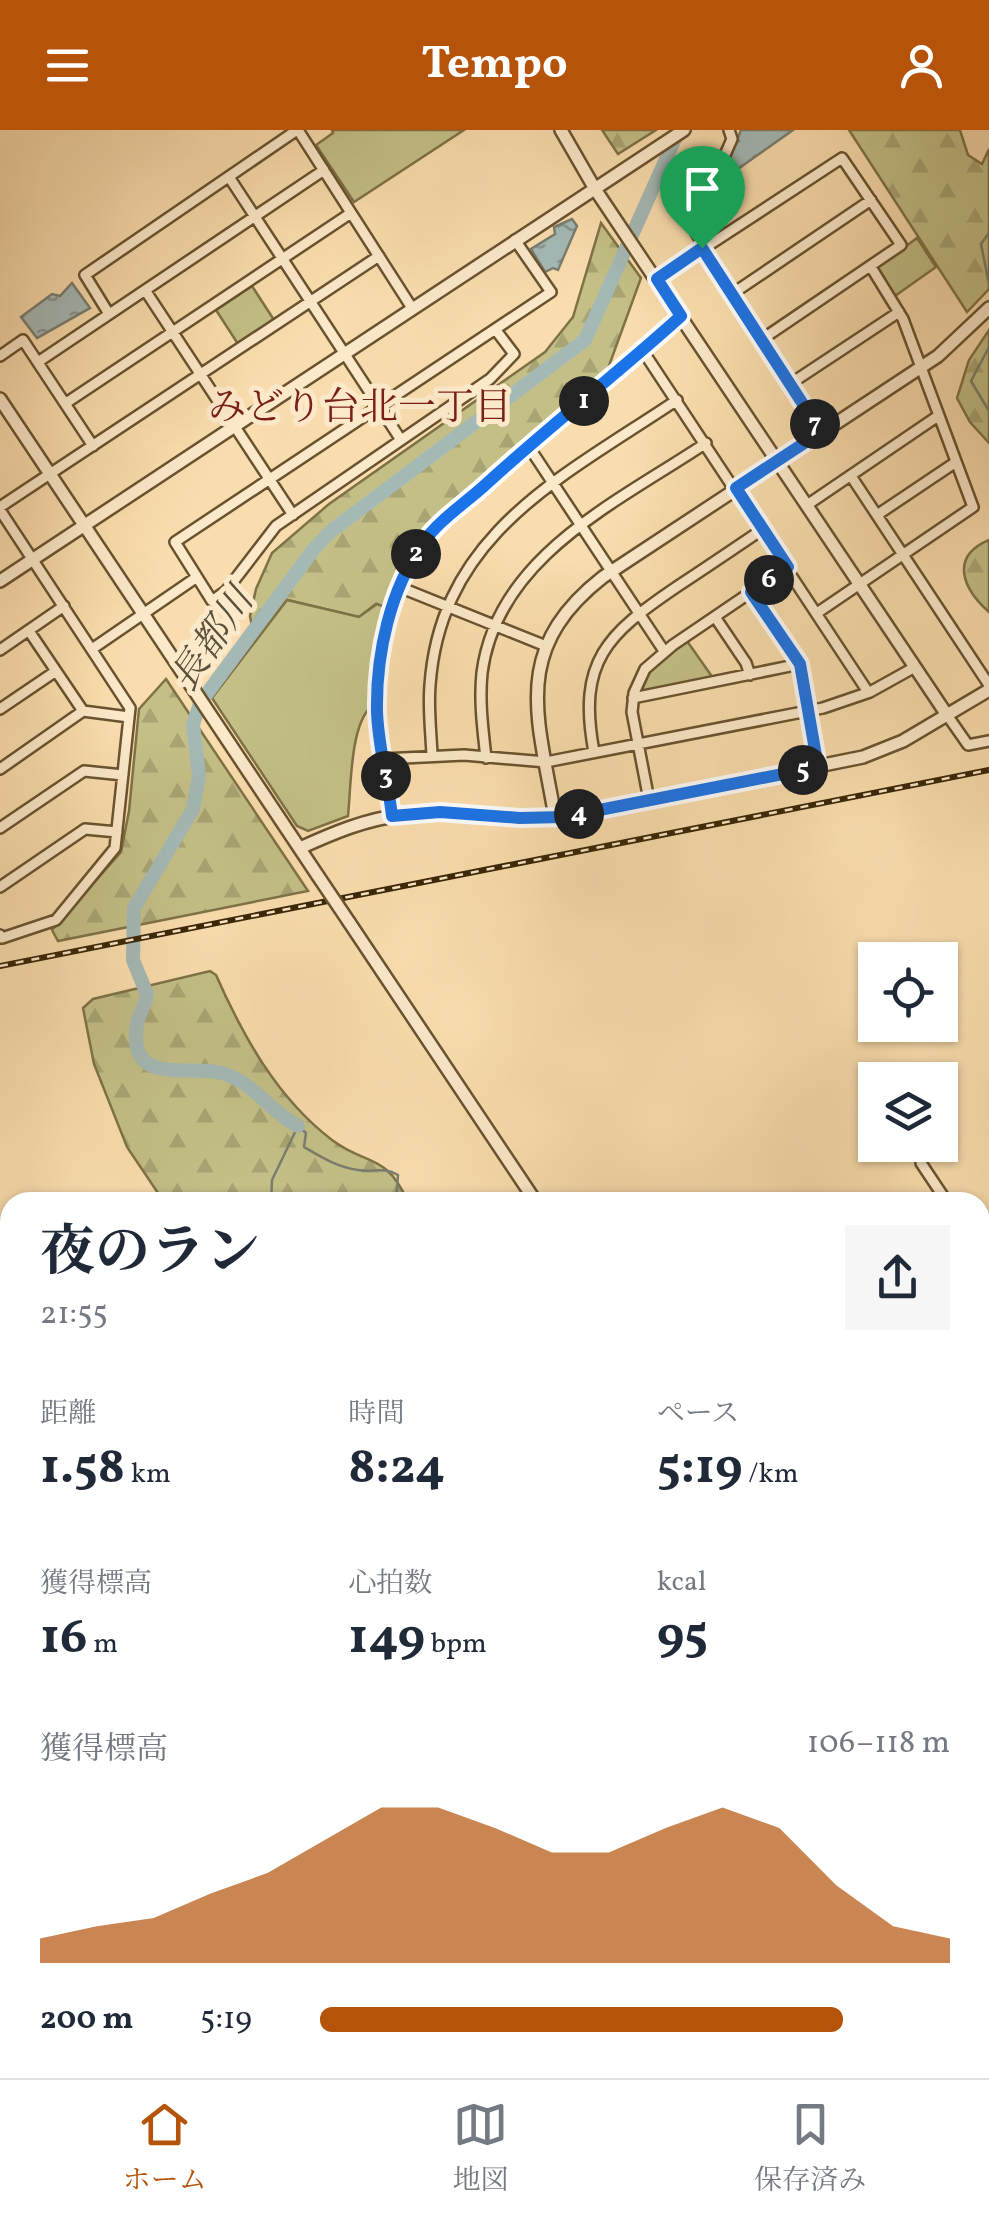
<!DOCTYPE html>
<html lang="ja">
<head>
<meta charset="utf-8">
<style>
	:root { --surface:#fff; --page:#f6f6f7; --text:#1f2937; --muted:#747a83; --line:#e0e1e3; --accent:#b45309 }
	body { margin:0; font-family:Vollkorn,"Noto Serif JP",serif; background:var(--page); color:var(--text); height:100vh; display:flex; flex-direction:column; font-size:38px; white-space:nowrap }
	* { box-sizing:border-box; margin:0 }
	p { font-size:32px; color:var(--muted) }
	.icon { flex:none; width:55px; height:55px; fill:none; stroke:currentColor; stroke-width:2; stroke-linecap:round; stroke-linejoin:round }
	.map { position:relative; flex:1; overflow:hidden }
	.side { position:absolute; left:0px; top:1062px; width:990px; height:888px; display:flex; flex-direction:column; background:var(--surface); border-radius:30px 30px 0 0; box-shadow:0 2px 8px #0004 }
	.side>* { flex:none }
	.buttons { position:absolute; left:858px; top:812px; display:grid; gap:20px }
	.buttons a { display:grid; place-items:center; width:100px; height:100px; border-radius:0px; background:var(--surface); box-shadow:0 2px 8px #0004; font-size:50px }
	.pin { position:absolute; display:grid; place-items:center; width:85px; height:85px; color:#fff; margin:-102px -42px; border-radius:50% 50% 50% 0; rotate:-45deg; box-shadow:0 0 10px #0007 }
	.pin .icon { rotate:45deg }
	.km { position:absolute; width:50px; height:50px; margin:-25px; border-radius:50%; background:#222; color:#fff; font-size:28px; line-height:50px; text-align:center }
	.round { display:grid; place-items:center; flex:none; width:105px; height:105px; border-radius:0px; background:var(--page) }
	.head { display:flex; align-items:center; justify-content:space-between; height:170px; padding:0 40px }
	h1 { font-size:55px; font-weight:700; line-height:75px }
	.metrics { display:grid; grid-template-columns:repeat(3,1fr); gap:15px; height:170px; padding:10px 40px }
	.metrics div { display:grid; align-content:center }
	.metrics b { font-size:50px; font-weight:700 }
	.metrics small { font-size:28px; font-weight:400 }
	.metrics p { font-size:28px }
	.chart { height:280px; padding:20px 40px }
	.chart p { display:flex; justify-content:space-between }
	.chart svg { width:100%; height:180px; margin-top:10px; fill:var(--accent); opacity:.7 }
	ul { padding:0 40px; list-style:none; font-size:32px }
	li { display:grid; grid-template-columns:160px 120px 1fr; align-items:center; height:75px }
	li i { height:25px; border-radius:12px; background:var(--accent) }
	header { display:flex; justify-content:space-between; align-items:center; height:130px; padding:0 40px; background:var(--accent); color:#fff; font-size:45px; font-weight:700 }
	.tab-bar { display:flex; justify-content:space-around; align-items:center; height:140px; border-top:2px solid var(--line); background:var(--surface); font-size:28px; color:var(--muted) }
	.tab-bar a { display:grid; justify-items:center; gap:5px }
	.tab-bar .on { color:var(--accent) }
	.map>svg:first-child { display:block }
	.forest { fill:url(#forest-firs); stroke:#7e7246; stroke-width:2.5 }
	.park { fill:#c3bf87; stroke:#7e7246; stroke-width:2.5 }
	.water { fill:url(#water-ripples); stroke:#797e6f; stroke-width:2.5 }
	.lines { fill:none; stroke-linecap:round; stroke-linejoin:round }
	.stream { stroke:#797e6f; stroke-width:2.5 }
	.river { stroke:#a4b9b6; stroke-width:14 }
	.minor-casing { stroke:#69532f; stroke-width:14 }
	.tertiary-casing { stroke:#69532f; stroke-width:16 }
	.trunk-casing { stroke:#392505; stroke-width:20 }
	.motorway-casing { stroke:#392505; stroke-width:22 }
	.minor { stroke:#fce9ca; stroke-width:9 }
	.tertiary { stroke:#fce9ca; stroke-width:11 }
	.trunk { stroke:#edbe77; stroke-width:15 }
	.motorway { stroke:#edbe77; stroke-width:18 }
	.rail-casing { stroke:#392505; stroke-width:6 }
	.rail { stroke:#fce9ca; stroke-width:2.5; stroke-dasharray:8; stroke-linecap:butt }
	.tertiary-bridge-casing { stroke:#69532f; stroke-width:16; stroke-linecap:butt }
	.tertiary-bridge { stroke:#fce9ca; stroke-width:11 }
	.route-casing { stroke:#fff; stroke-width:20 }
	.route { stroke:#1a73e8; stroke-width:12 }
	.labels { text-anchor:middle; stroke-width:10; stroke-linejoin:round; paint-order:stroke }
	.neighbourhood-label { font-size:38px; fill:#7a1f14; stroke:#fce9ca }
	.water-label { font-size:38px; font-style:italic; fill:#59513a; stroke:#fce9ca }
</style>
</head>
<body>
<header><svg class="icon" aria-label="menu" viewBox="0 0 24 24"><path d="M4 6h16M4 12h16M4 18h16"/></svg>Tempo<svg class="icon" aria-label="person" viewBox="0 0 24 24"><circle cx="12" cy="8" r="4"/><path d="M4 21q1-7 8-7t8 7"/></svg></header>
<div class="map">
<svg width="989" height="1948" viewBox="0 0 989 1948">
	<defs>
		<pattern id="forest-firs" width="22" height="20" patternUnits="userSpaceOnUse" patternTransform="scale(2.5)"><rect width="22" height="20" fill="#c3bf87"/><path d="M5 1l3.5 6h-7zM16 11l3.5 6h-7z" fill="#a8a473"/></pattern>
		<pattern id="water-ripples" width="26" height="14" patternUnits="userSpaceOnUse" patternTransform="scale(2.5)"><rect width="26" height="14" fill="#a4b9b6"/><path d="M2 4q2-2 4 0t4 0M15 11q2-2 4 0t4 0" fill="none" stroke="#879692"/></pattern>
	</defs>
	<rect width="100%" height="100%" fill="#faddae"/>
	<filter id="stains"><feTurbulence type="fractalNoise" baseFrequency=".002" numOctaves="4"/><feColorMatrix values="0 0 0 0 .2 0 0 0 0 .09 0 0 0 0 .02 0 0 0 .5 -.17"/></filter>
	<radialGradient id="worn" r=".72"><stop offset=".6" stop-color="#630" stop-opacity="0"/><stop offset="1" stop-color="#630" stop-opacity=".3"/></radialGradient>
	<path class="forest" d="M602,0H656L618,24Z
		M849,0H960L968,25L982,34L989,19V159L967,182Z
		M601,93L641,148L606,244L424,400L406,427L385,477L376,474L359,487L287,470L255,512L250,486L256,459L272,423L329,374L545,222L573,187Z
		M989,200V313L970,292L957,268L969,230Z
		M989,410V482C963,459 949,427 989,410Z
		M166,549L308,761L58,811L52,800L121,722L129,681L139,579Z
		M210,841L216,845C243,906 277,968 332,1010C366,1036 386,1022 408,1072H164L127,1017L94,934L83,878L93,869Z
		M10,1698V1819L0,1817V1701Z
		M0,1858L10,1862V1940H59L60,1948H0V1900L8,1888L0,1885Z
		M101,1940H255L257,1948H102Z"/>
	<path class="park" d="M332,0H464L354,72L316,15L333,3Z
		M917,108L936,137L895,166L876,138Z
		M252,156L274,190L238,214L216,180Z
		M287,470L359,487L377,474L385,477L371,577C350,595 351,659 348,686L308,701L297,696L212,568Z
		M687,511L713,548L645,562L641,558L657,530Z"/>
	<path class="water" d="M741,0H793L721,51Z
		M572,89L577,96L558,140L553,138L545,142L531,119L555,104L554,97Z
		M72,153L90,178L37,208L21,187L52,164L60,166Z"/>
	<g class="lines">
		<path class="stream" d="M989,103L981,114L989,154
			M989,217L971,251L989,281
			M298,996L306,1003L304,1017C321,1027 337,1037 358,1040C373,1043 383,1036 398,1045L396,1072
			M271,1072L272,1050L297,998
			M0,1790L10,1782
			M901,1948L903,1940"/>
		<path class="river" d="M298,996C272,983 256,956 228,945C195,931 126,961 137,894C139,883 146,875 147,864L133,830L134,778L193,679L199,645L193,595L200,573L313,420L331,401L585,210L679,0"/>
		<defs>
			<path id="minor" d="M298,0L412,178
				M729,0L732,9L694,95L696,103L821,302
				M229,47L401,310
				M657,149L842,28L901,115L761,210
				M145,160L293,385
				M732,164L871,70
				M109,184L85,145L297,0
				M495,199L514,224L490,249L276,396L226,461L212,471L175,412L551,162L515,110
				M643,221L868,562
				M0,226L23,210L93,316
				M38,232L324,40
				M790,254L899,182
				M66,273L351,83
				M529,317L664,521
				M851,346L989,555
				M807,375L938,286
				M0,377L379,126
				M0,380L130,578L115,718L56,790L2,808L0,805
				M877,385L956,332
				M399,457L546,516
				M751,462L800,534L818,637
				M817,483L973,377L903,189L871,137
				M715,487L746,533L750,545
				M29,501L83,581
				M92,519L197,447
				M0,520L64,476
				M633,568L800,534
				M0,579L56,541
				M947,585L968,615L989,611
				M594,622C577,531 607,504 678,456C707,437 735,418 763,399
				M432,625C431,602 428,578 430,555C441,403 564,346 677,270
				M486,628C483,600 479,572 482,543C497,426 618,372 706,313
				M383,629L464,625L546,632L823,578L870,562L915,537
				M0,639L83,581L129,587
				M649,670L632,582L634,563L645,539L673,515L788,437
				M392,686C389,658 381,630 378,602C372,534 390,467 425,410L681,186
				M0,698L84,641L123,645
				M0,757L85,699L117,702
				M921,1033L947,1072
				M980,1122L989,1136
				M0,1360L10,1371
				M0,1692L10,1689
				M267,1940L269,1948
				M314,1940L316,1948"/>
			<path id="tertiary" d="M561,0L595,59L947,585
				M0,269L318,746
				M0,451L684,0
				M555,687C538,587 510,520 603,447L938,226L989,178
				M300,718C333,703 366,689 402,685C456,678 510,690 565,687L863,627L903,611L989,560
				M349,792L536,1072
				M980,1343L989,1337
				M980,1727L989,1742
				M980,1768L989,1764
				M793,1940L795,1948
				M931,1948V1940"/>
			<path id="trunk" d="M980,1496L989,1500
				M980,1532L989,1535
				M980,1545L989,1547
				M980,1571L989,1573
				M0,1654L10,1651
				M0,1666L10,1664"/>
			<path id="motorway" d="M0,1417L10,1428
				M277,1940L279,1948
				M291,1940L292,1948"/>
		</defs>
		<use href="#minor" class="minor-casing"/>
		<use href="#tertiary" class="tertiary-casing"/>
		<use href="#trunk" class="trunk-casing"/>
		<use href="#motorway" class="motorway-casing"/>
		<use href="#minor" class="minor"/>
		<use href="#tertiary" class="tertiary"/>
		<use href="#trunk" class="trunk"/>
		<use href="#motorway" class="motorway"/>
		<defs>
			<path id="rail" d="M0,836L989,640"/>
		</defs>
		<use href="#rail" class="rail-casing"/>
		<use href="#rail" class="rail"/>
		<defs>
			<path id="tertiary-bridge" d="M318,746L349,792"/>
		</defs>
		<use href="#tertiary-bridge" class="tertiary-bridge-casing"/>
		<use href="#tertiary-bridge" class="tertiary-bridge"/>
	</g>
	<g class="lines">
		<defs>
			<path id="route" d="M702,118L821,302L736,358L788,437L751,462L800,534L818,637L564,687L520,688L440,682L392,686C388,651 378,616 377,581C376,524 390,460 423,413C438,391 464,374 484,356C548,297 617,244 681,186L657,149Z"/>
		</defs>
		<use href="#route" class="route-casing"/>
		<use href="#route" class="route"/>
	</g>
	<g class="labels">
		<g class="neighbourhood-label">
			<text x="360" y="289">みどり台北一丁目</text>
		</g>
		<g class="water-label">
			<text transform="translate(211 509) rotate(-56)" y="13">長都川</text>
		</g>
	</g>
	<rect width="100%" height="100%" filter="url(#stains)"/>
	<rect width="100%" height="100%" fill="url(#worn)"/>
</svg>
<div class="buttons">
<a><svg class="icon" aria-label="locate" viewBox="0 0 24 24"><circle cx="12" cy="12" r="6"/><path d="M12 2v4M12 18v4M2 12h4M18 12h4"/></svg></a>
<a><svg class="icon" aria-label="layers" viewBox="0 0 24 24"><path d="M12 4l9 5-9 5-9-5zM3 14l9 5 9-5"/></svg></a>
</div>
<div class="pin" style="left:702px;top:118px;background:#1e9e55"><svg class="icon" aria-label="arrive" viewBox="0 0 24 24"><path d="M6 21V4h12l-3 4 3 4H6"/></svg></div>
<b class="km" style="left:584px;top:271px">1</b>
<b class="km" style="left:416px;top:424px">2</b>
<b class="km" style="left:386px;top:646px">3</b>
<b class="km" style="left:579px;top:684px">4</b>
<b class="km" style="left:803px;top:640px">5</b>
<b class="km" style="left:769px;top:450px">6</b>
<b class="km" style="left:815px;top:294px">7</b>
<section class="side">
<div class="head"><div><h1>夜のラン</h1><p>21:55</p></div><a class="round"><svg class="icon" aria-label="share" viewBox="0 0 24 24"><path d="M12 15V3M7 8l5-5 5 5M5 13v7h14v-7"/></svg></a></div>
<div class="metrics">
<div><p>距離</p><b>1.58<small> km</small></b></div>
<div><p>時間</p><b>8:24</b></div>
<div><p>ペース</p><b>5:19<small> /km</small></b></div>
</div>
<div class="metrics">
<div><p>獲得標高</p><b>16<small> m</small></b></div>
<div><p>心拍数</p><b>149<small> bpm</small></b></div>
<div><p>kcal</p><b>95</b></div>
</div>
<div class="chart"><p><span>獲得標高</span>106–118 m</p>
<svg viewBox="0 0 160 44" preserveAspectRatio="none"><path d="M0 44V38L10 35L20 33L30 27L40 22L50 14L60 6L70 6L80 11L90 17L100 17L110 11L120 6L130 11L140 25L150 35L160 38V44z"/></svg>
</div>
<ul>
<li><b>200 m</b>5:19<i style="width:83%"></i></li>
</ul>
</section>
</div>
<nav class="tab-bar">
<a class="on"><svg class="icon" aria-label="home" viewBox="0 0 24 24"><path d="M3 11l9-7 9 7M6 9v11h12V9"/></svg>ホーム</a>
<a><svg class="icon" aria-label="map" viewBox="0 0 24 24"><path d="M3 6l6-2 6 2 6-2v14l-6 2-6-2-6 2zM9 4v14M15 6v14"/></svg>地図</a>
<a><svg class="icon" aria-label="saved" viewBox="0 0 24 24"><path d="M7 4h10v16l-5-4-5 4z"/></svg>保存済み</a>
</nav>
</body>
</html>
